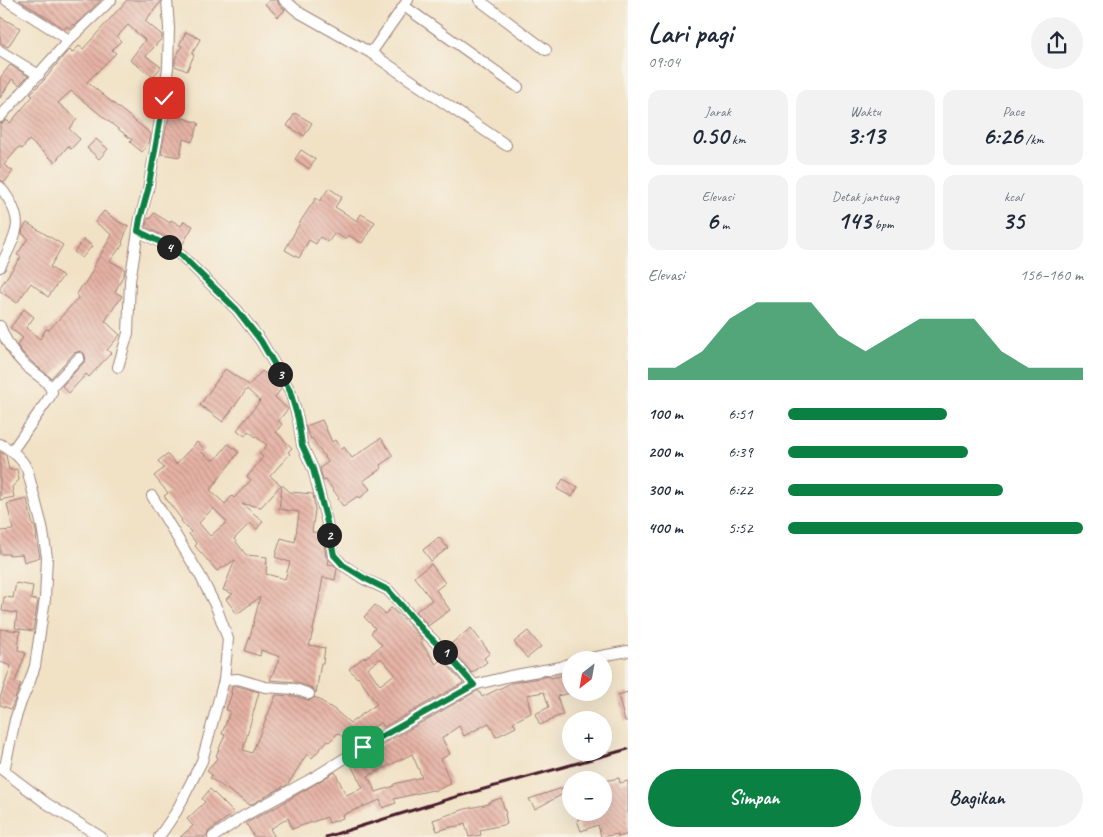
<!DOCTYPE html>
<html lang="id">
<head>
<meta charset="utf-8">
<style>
	:root { --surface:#fff; --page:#f2f2f3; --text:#1f2937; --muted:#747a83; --accent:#0b8043 }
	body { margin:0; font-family:Caveat,sans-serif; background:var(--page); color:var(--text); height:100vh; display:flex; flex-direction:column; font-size:19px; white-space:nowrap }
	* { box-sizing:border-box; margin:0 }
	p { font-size:16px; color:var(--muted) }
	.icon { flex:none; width:28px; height:28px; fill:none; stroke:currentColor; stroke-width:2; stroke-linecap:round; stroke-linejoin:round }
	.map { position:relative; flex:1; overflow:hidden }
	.side { display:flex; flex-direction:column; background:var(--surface); width:475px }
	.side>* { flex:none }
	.needle { width:32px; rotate:211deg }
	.fabs { position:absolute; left:562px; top:651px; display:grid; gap:10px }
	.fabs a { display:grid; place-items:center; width:50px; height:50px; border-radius:50%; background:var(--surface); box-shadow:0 5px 20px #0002; font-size:25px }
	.pin { position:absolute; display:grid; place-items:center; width:42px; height:42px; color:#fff; margin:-21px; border-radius:10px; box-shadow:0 2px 8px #0006 }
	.km { position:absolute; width:25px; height:25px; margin:-12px; border-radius:50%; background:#222; color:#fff; font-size:14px; line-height:25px; text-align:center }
	.round { display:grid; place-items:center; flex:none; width:52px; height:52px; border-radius:26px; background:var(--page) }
	.summary { display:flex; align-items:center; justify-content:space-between; height:85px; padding:0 20px }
	h1 { font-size:28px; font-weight:600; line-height:38px }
	.figures { display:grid; grid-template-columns:repeat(3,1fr); gap:8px; height:85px; padding:5px 20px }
	.figures div { display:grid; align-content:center; border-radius:12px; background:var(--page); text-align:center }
	.figures b { font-size:25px; font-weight:600 }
	.figures small { font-size:14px; font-weight:400 }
	.figures p { font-size:14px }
	.chart { height:140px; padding:10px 20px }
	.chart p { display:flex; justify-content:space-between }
	.chart svg { width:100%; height:90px; margin-top:5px; fill:var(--accent); opacity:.7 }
	.button { display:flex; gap:10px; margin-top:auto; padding:10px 20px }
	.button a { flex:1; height:58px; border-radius:30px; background:var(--accent); color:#fff; font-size:20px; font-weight:600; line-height:58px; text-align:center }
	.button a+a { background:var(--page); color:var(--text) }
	ul { padding:0 20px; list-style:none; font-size:16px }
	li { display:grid; grid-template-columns:80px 60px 1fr; align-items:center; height:38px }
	li i { height:12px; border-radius:6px; background:var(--accent) }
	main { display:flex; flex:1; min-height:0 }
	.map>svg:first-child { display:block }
	.building { fill:url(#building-back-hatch); fill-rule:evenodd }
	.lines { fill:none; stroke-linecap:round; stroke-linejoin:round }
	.street-casing { stroke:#9e8078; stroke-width:12 }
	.street { stroke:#fff; stroke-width:10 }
	.rail { stroke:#4a1f2b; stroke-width:3 }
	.route-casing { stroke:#fff; stroke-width:10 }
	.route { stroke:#0b8043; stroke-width:6 }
</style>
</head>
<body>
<main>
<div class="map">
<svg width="628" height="837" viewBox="0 0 628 837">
	<defs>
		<pattern id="building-back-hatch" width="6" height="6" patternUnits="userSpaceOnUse" patternTransform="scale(1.25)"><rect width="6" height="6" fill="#e6b3a5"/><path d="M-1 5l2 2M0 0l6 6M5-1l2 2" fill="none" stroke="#bc9187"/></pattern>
	</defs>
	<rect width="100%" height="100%" fill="#f7f3e8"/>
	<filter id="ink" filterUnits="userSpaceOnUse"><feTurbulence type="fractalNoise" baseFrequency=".02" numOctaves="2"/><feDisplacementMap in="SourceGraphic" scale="10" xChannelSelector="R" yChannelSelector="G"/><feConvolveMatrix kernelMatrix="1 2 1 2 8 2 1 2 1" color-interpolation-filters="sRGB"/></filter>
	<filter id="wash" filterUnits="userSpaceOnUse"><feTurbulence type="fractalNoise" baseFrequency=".0096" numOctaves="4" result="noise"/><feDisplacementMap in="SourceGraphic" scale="20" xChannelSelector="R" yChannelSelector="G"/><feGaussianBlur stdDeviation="1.12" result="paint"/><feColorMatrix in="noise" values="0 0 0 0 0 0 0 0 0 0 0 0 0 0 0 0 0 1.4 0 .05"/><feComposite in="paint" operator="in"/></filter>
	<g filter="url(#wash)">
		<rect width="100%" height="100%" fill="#f1e2c6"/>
		<g id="blocks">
			<path class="building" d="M19,0H101L75,25L73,24L70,28L67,26L65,29Z
				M127,0H160V3L145,21L162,35V38L146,56L161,67L153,77L130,60L145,40L128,25L117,37L121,41L112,50L116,53L87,82L151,134L149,143L142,152L130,142L132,140L71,91L58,103L77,119L69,129L80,139L71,149L68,146L55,162L29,140L22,149L19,147L4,165L13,171L5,182L0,180V124L3,123L6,120L10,123L33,96L30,94L45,79L65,54L70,50L72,53L79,46L83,49Z
				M270,0H277L279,5L285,10L278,17L265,4Z
				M0,17L20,28L8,47L0,43Z
				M186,32L200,39L192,54L194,55L187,71L175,66V59L182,46L179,45Z
				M10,65L28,76L19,85L12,79L0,98V78Z
				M295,113L312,123L304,136L287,126Z
				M170,114L199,123L192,142L183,139L180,157L161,154L166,129Z
				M96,139L108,149L99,159L87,148Z
				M301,150L315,159L309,169L295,159Z
				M329,188L342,197L335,207L357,221L361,214L375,222L362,243L348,235L345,239L335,233L328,242L320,237L316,244L309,240L299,258L285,250L302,219L316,198L320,201Z
				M104,211L119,222L128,226L122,243L123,244L110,261L125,269L124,274L115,292L122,296L118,303H117L105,321L120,335L107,350L111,353L89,377L86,374L69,393L62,386L84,362L86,359L84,353L80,351L74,353L51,378L33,363L22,352L17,345L23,338L10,328L24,309L34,317L26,328L40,339L46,329L49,330L78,298L77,294L83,284L84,285L94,268L93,267L112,235L95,222Z
				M154,213L170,223L171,220L181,226L184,221L193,226L181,247L166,237L146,227L147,220L148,218L150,219Z
				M27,223L63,245L50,267L63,276L48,297L31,283L17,303L0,291V287L21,257L17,255L28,238L22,234L23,228Z
				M84,239L92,246L82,258L74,252Z
				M225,369L249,385L262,371L277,382L281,389L275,397L288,409L278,421L282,424L276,432L292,448L288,452L290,454L270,476L281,485L261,507L242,504L263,521L257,529L250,523L234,539L246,555L267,557L266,574L285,579L290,562L275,557L281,538L295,542L299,512L279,509L282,485L290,492L313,494L315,510L312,532L322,533L326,556L329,561L328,564L334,565L337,569L335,580L323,577L316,617L310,643L309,645L325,648L323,663H321L316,693L314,690L312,688L297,682L270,680L280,657L261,650L260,656L245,651L251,633L260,597L237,614L226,599L233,594L223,590L235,560L217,571L195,546L197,544L189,534L191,532L181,521L182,520L164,496L168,493L154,476L164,468L158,461L167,454L176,464L197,442L204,449L201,452L212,460L214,459L215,460L228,444L239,452L210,490L225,504L232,496L234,498L251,480L247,477L263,457L259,454L267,445L248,431L245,436L237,430L260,401L247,389L223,422L200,405ZM213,508L227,522L210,536L199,523Z
				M322,420L332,442L335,440L342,450L344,447L352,458L381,438L393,456L380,465L382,468L363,481L370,489L360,498L358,496L343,506L338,499L339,498L326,480L323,481L320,468L328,462L312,438L311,439L306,429V426Z
				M0,452L6,455L9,470L17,469L19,480L12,487L14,497L0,500Z
				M563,479L578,487L572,497L557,489Z
				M27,499L33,526H35L37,538H36L40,557L24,562L22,554L9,555V554H0V531L13,530L7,504Z
				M439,537L448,548L431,561L423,550Z
				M431,564L445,583L436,590L450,610L428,626L416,611L432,600L414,577Z
				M16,583L33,586L31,599L38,600L33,631L15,628L17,613L2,611L4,597L13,598Z
				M375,605L385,614L391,608L404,619L422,639L420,641L436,664L442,659L463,683L384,727L381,722L351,744L338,733L329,742L327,741L312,758L307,754L288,784L250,805L210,778L212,775L207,771L218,757L216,756L225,735L222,734L230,711L226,710L232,693H231L232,686H237L259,692L243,750L252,753L276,695L294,696L310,701L315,697L335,710L350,723L377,704L358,677L357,678L349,669L364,657L365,658L382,645L371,633L375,628L364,617ZM381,658L395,674L380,685L368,668Z
				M471,628L490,653L484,658L487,662L472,673L448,646Z
				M0,629L20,631L18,650L26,653L15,682L21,684L11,709L0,705V698L11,666L0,662Z
				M528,631L541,647L527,658L514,642Z
				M568,674L570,680H571V693L557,696L563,715L553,718V719L540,725L535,714L549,707L544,692L527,695L531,713L513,722L516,727L496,737L489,723L464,736L459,726L442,738L450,754L441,759L451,784L434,791L433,790L419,793L394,799L396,803L383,808L380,800L342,815L343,818L329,823L327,817L292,829L288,818L270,829L275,837H254L246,823L274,808L273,809L335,772L346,795L363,788L350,763L477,691H479L482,697L511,683L550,676L551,678ZM412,754L422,777L394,784V786L376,792L368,776Z
				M628,692V721H625L618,695Z
				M619,778L620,783L628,781V834L618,837V834L601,837L598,825L581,831L577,820L599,812H604V781Z
				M565,787L567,792L535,809L529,799Z
				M210,789L234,813L209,831L206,837H180L193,826L187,819L205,802L202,799Z
				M501,798L506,814H505L507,824L480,830L481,835L470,837H469L465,823L455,827V826L437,831L433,820L465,809L489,804V802Z"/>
		</g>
	</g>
	<g filter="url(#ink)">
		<use href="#blocks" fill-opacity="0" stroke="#9e8078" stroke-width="1"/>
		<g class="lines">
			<defs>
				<path id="street" d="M6,0L69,40
					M284,0L300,13L371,53L506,145
					M479,0L546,50
					M404,6L518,87
					M0,51L39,75
					M371,53L408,0
					M0,117L69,40L111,0
					M0,187C9,198 20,216 16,230C14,241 5,257 0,267
					M138,231L162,243L182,256L237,310L261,341L290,391L298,419L302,445L313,469L326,518L333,555L343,565L364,579L388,590L423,630L444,651L474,685
					M0,326C5,341 14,354 25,365C34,374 48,379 52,392L49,398L12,451
					M118,367L128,333L130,281L140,219L148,190L157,139L168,68L169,28L167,0
					M51,388L79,358
					M0,444C12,450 21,457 27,469L42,526L47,557L45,599L35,666L30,681L21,702L15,720L4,771
					M152,496L201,577L217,609L228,639L224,680L202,761L176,812L159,837
					M580,660L628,651
					M224,680L238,679L265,687L295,689L309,694
					M0,768L46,803L101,837
					M213,837L244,816L313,778L363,747L474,685L510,676L561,667L571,663"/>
			</defs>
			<use href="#street" class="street-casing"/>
			<use href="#street" class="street"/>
			<path class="rail" d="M326,837L452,798L628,749"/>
		</g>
	</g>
	<g class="lines" filter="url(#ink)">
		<defs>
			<path id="route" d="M164,98L148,190L140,219L138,231L162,243L182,256L237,310L261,341L290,391L298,419L302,445L313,469L326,518L334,555L343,565L364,578L388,590L423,630L444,651L474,685L363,747"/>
		</defs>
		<use href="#route" class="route-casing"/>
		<use href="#route" class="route"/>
	</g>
</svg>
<div class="fabs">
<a><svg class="needle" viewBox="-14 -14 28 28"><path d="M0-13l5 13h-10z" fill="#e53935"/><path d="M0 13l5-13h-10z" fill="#747a83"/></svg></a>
<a>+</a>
<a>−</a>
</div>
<div class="pin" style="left:363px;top:747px;background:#1e9e55"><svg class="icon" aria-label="arrive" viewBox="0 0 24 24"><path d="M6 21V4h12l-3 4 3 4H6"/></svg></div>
<div class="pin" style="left:164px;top:98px;background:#d93025"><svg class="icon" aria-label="check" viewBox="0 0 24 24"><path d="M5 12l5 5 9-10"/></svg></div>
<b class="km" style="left:445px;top:652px">1</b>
<b class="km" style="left:329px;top:535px">2</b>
<b class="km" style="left:280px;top:374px">3</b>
<b class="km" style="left:169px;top:247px">4</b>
</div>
<section class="side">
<div class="summary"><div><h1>Lari pagi</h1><p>09:04</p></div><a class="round"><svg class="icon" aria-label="share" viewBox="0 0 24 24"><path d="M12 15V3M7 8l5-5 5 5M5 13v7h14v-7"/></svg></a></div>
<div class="figures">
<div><p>Jarak</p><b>0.50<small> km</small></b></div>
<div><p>Waktu</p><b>3:13</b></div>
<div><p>Pace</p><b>6:26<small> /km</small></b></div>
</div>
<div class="figures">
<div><p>Elevasi</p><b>6<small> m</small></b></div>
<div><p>Detak jantung</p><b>143<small> bpm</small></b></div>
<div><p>kcal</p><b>35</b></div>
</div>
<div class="chart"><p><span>Elevasi</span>156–160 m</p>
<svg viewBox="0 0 160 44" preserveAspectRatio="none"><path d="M0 44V38L10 38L20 30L30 14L40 6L50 6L60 6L70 22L80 30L90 22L100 14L110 14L120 14L130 30L140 38L150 38L160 38V44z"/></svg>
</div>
<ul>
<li><b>100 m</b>6:51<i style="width:54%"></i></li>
<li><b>200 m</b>6:39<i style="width:61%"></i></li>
<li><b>300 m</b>6:22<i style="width:73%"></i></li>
<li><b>400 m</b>5:52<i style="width:100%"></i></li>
</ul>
<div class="button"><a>Simpan</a><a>Bagikan</a></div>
</section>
</main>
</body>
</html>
